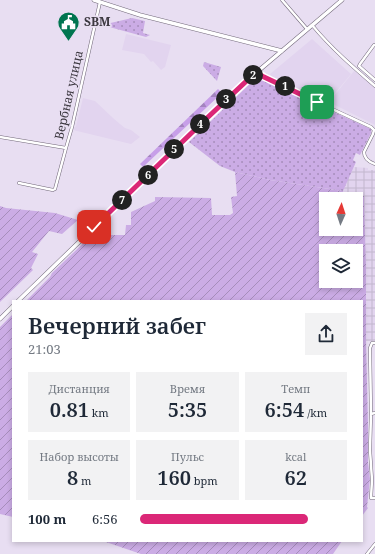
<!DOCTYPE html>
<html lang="ru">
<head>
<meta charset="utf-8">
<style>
	:root { --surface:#fff; --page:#f2f2f3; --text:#1f2937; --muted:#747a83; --accent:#db2777 }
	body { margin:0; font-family:"Noto Serif",serif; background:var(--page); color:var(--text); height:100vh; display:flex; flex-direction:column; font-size:15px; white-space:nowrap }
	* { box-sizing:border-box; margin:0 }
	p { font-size:13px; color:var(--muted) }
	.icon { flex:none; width:22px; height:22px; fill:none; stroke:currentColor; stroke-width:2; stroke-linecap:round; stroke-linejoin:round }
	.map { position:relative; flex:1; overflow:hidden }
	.side { position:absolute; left:12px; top:300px; width:351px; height:242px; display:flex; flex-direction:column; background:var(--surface); border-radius:0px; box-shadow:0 2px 6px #0003 }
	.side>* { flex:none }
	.needle { width:26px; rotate:3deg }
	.tools { position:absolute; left:319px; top:192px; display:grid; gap:8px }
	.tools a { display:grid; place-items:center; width:44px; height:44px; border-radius:0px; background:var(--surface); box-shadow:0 2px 6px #0003; font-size:20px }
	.pin { position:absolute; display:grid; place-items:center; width:34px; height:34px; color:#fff; margin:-17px; border-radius:8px; box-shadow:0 2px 6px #0006 }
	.km { position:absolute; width:20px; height:20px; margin:-10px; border-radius:50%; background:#222; color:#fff; font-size:11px; line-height:20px; text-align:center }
	.round { display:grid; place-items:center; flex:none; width:42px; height:42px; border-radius:0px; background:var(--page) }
	.headline { display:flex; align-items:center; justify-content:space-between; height:68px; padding:0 16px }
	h1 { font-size:22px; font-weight:600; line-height:30px }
	.figures { display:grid; grid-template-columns:repeat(3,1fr); gap:6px; height:68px; padding:4px 16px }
	.figures div { display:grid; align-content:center; border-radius:0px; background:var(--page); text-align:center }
	.figures b { font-size:20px; font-weight:600 }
	.figures small { font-size:11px; font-weight:400 }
	.figures p { font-size:11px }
	ul { padding:0 16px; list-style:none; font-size:13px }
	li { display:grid; grid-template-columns:64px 48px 1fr; align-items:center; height:30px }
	li i { height:10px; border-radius:5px; background:var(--accent) }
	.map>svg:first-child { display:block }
	.built { fill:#e2d4ef }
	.industrial { fill:url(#industrial-grid) }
	.grass { fill:url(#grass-dots) }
	.forest { fill:url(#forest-firs) }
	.garden { fill:url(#garden-furrows); fill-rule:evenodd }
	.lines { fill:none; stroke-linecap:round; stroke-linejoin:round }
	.street-casing { stroke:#72697a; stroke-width:3.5 }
	.secondary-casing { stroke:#72697a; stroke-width:4.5 }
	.street { stroke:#fff; stroke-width:2.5 }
	.secondary { stroke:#fff; stroke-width:3.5 }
	.route-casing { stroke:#fff; stroke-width:8 }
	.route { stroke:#db2777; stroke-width:5 }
	.labels { text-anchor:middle; stroke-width:3.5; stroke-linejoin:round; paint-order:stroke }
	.poi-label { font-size:12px; font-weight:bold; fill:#3d3941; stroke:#e8def2; text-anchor:start }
	.street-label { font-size:12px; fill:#3d3941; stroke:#e8def2 }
</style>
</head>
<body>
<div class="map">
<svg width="375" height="554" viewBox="0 0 375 554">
	<defs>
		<pattern id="industrial-grid" width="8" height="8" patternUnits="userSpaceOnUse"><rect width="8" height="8" fill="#e2d4ef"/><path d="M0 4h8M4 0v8" fill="none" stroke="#c3b7ce"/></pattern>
		<pattern id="grass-dots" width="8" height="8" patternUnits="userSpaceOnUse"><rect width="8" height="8" fill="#cbace5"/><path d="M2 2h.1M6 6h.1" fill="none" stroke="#a68dbb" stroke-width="1.8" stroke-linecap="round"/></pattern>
		<pattern id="forest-firs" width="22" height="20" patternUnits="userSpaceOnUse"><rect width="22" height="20" fill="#c79fe8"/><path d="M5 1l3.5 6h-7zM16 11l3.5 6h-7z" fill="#a383be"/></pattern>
		<pattern id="garden-furrows" width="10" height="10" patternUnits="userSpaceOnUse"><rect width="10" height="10" fill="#cbace5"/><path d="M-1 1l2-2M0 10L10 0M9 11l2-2" fill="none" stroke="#a68dbb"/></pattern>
	</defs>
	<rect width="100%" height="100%" fill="#e8def2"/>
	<path class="built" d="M126,34L171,45L165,67L161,70L153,61L151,62L144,54L122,50Z
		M312,39L351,74L327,103L272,77L270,74Z
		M354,71L375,87V125L329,102Z
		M83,98L95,101L113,118L120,124L125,128L131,130L140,137L131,144L73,130L76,126Z"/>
	<path class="industrial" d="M354,167L368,168V170H375V341H366V266L364,196L343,195V191L348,177Z"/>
	<path class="grass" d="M132,18L145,21L143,33L150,35L146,37L102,25Z
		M204,62L221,67L217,81L203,66Z
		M257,77L371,129V133L360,155L356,153L353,160L356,162L343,191L270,180L235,172L220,166L189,142Z"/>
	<path class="forest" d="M218,89L222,93L143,167L140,164Z"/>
	<path class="garden" d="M235,172L270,180L343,191V195L364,196L366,266V341L368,424V463L370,479L367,507L368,508L362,516V301H26L50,277L52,273L92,235H125L126,225H131V212L155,201V197L211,198L212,215H230L233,213L231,197L237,196ZM326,199H356V229H326ZM326,251H356V281H326Z
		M0,206L6,208L55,213L78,220L62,234L49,231L32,252L38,254L31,268L33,270L0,302Z
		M13,314V517L0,514V327Z
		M103,541H342L333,554H141Z"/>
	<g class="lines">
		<defs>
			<path id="street" d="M282,0L307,29
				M312,25C331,48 353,67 375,86
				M374,45L360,64L359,66L375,80
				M257,72L263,77L371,127L374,130L373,134L364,152C364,159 369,162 375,164
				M0,137L66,148
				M19,183L53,190L55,189L66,148L72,127L100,2
				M375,343H372L370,348L371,414L370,450L372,480L371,498H375
				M371,414L375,413
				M367,554L375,544"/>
			<path id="secondary" d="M94,0L140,15L282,51
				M18,301L228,98L257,72L342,0
				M0,319L13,306"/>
		</defs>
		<use href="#street" class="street-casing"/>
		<use href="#secondary" class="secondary-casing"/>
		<use href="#street" class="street"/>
		<use href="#secondary" class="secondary"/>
	</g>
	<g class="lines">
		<defs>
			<path id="route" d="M94,227L206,119L256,72L264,77L317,102"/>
		</defs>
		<use href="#route" class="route-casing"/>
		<use href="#route" class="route"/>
	</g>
	<defs>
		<symbol id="civic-pin" viewBox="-11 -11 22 30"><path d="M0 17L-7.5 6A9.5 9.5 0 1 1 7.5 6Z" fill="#007550" stroke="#e8def2"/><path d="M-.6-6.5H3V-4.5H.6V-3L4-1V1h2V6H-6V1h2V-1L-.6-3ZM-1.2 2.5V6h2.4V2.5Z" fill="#fff"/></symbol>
	</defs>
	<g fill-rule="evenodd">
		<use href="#civic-pin" x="56" y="10" width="25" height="34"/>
	</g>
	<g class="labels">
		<g class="poi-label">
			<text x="84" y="26">SBM</text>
		</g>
		<g class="street-label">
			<text transform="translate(69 95) rotate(-77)" y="4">Вербная улица</text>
		</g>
	</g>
</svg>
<div class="tools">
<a><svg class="needle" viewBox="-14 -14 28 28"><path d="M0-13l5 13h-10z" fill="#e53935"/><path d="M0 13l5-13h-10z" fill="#747a83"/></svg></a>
<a><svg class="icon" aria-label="layers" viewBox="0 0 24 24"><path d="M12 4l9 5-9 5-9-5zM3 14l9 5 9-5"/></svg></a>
</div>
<div class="pin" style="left:317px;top:102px;background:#1e9e55"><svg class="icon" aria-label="arrive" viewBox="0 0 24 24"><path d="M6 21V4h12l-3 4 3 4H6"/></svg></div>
<div class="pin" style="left:94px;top:227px;background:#d93025"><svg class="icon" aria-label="check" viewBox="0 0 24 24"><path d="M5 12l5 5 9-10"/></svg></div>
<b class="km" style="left:285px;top:86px">1</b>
<b class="km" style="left:253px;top:75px">2</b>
<b class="km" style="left:226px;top:99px">3</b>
<b class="km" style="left:200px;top:124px">4</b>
<b class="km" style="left:174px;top:149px">5</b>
<b class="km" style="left:148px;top:175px">6</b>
<b class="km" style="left:122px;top:200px">7</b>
<section class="side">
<div class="headline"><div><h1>Вечерний забег</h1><p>21:03</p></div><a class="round"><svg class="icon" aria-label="share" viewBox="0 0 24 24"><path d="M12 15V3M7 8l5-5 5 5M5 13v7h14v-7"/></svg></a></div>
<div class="figures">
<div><p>Дистанция</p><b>0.81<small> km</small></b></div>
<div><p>Время</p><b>5:35</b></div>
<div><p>Темп</p><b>6:54<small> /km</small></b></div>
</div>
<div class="figures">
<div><p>Набор высоты</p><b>8<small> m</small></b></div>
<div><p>Пульс</p><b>160<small> bpm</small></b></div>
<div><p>kcal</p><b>62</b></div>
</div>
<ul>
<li><b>100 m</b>6:56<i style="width:81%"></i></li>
</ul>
</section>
</div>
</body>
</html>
